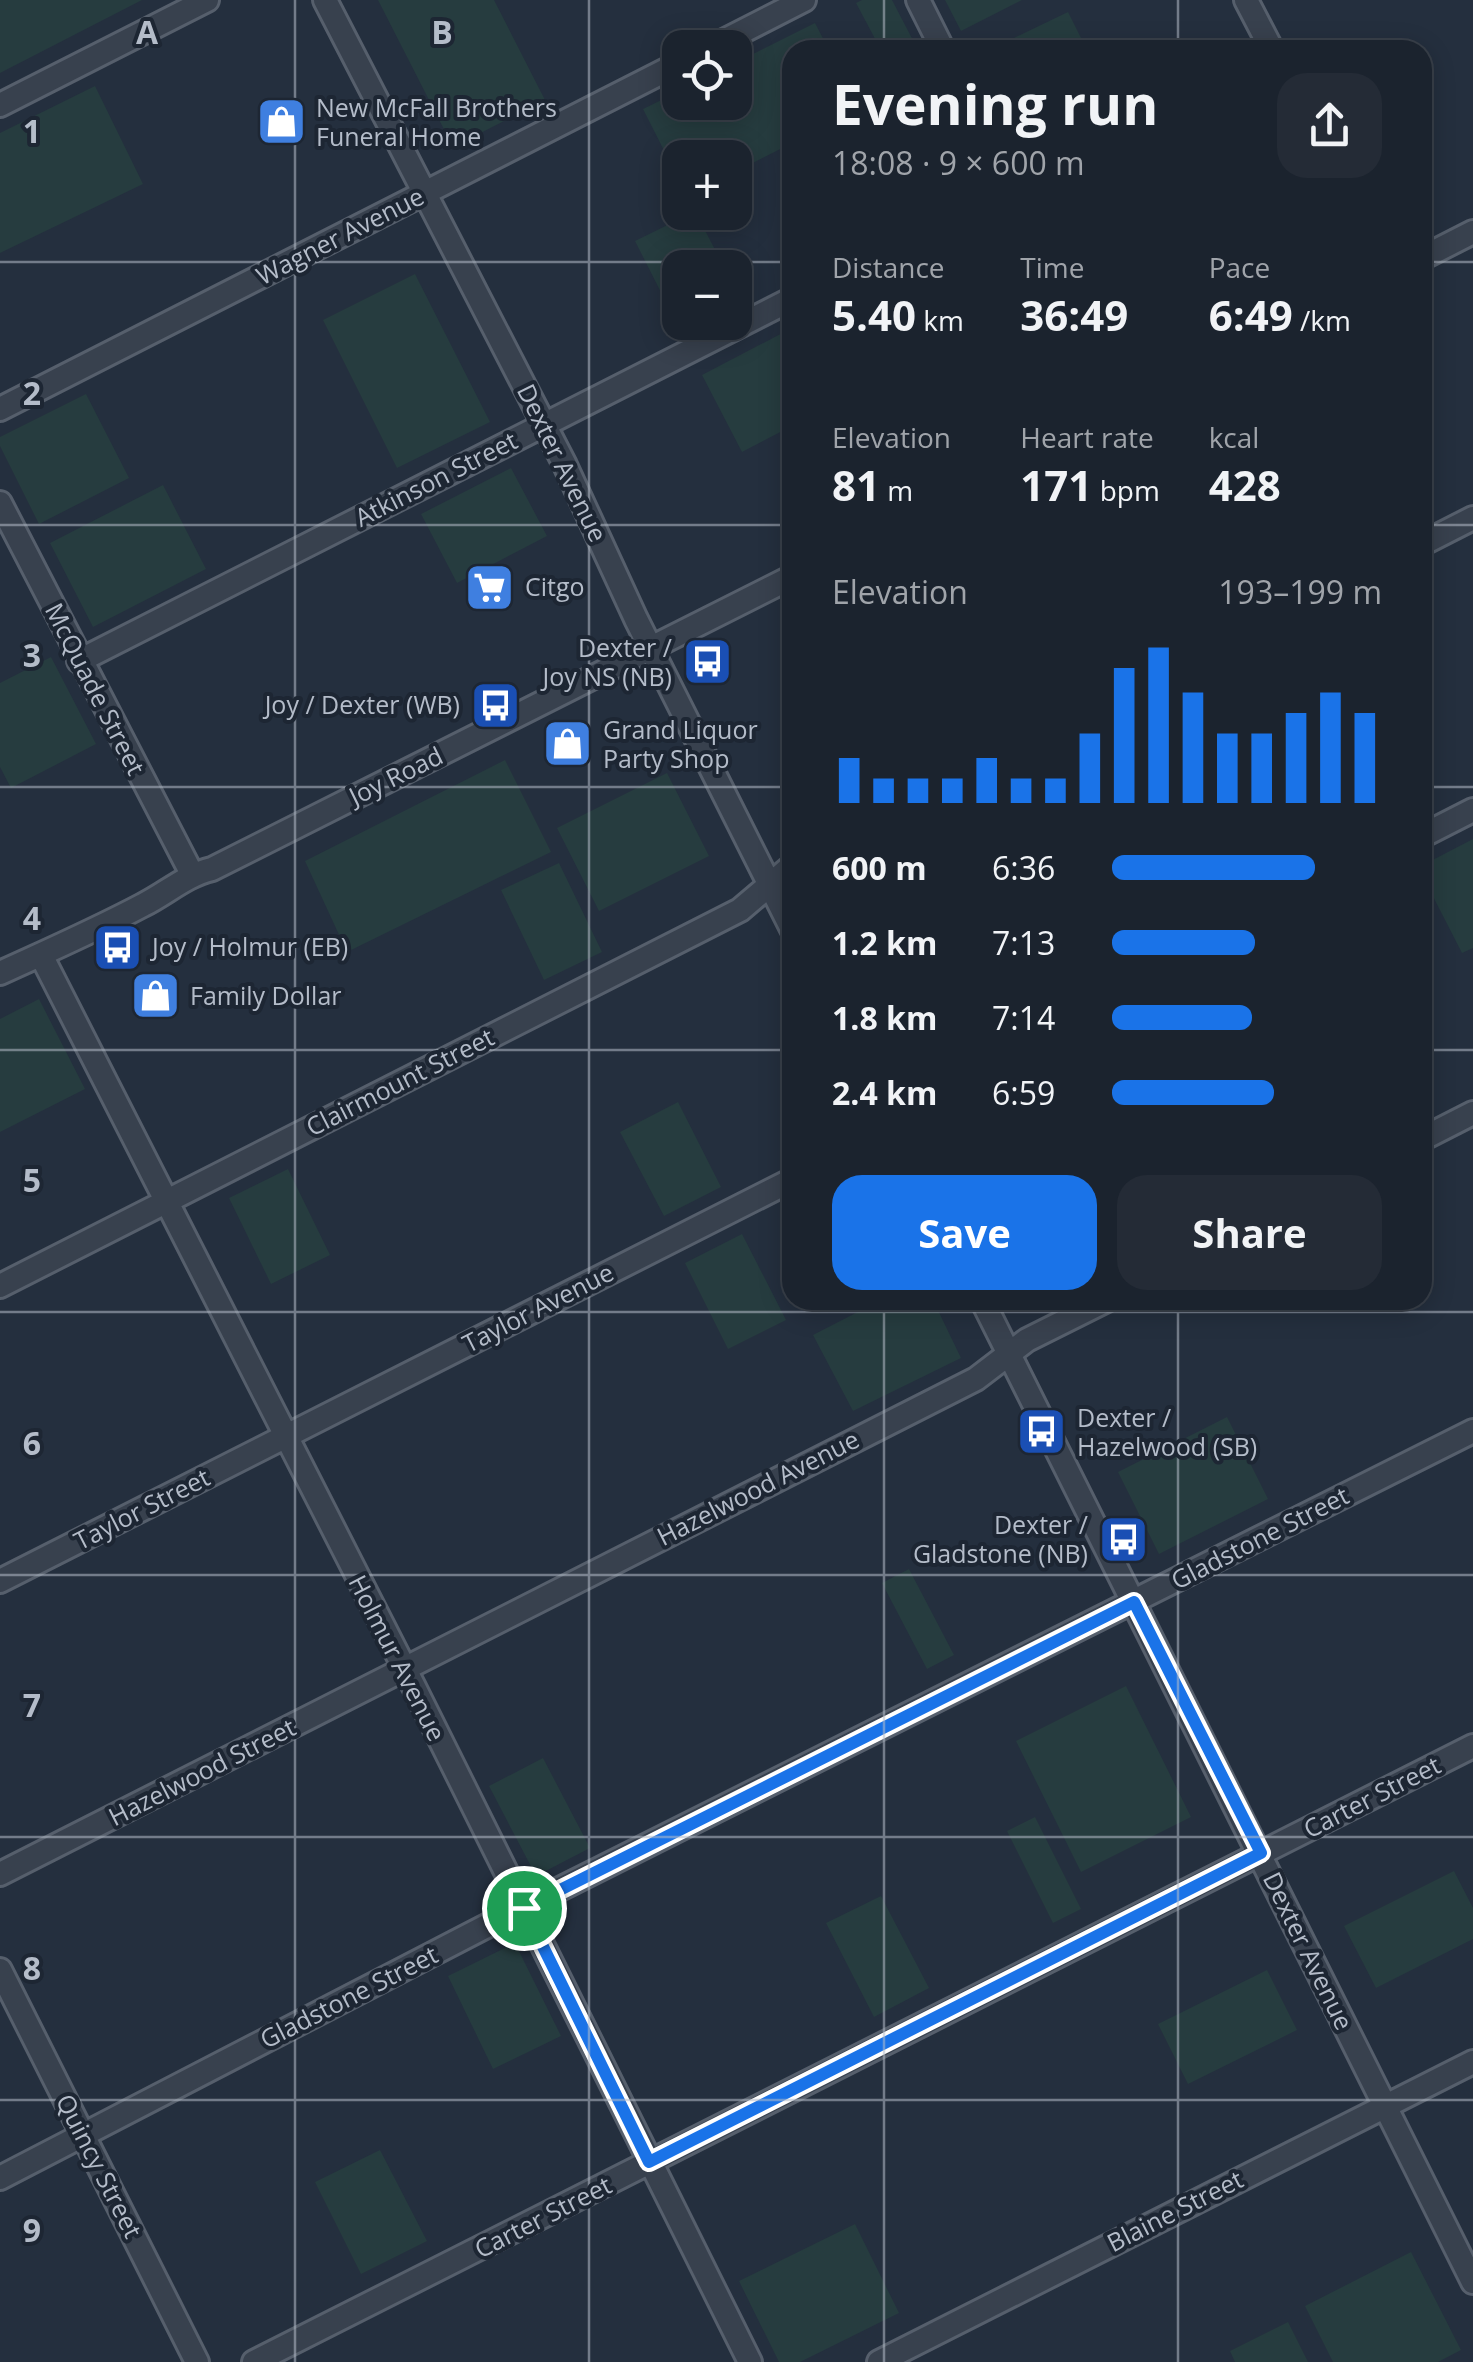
<!DOCTYPE html>
<html lang="en">
<head>
<meta charset="utf-8">
<style>
	:root { --surface:#1b232e; --page:#242b36; --text:#f1f3f6; --muted:#a0a4aa; --line:#39404a; --accent:#1a73e8 }
	body { margin:0; font-family:"Open Sans",sans-serif; background:var(--page); color:var(--text); height:100vh; display:flex; flex-direction:column; font-size:38px; white-space:nowrap }
	* { box-sizing:border-box; margin:0 }
	p { font-size:32px; color:var(--muted) }
	.icon { flex:none; width:55px; height:55px; fill:none; stroke:currentColor; stroke-width:2; stroke-linecap:round; stroke-linejoin:round }
	.map { position:relative; flex:1; overflow:hidden }
	.side { position:absolute; left:782px; top:40px; width:650px; height:1270px; display:flex; flex-direction:column; background:var(--surface); border-radius:30px; box-shadow:0 5px 25px #0003,0 0 0 2px var(--line) }
	.side>* { flex:none }
	.tools { position:absolute; left:662px; top:30px; display:grid; gap:20px }
	.tools a { display:grid; place-items:center; width:90px; height:90px; border-radius:20px; background:var(--surface); box-shadow:0 5px 25px #0003,0 0 0 2px var(--line); font-size:50px }
	.pin { position:absolute; display:grid; place-items:center; width:85px; height:85px; color:#fff; margin:-42px; border:5px solid #fff; border-radius:50%; box-shadow:0 2px 10px #0007 }
	.round { display:grid; place-items:center; flex:none; width:105px; height:105px; border-radius:30px; background:var(--page) }
	.head { display:flex; align-items:center; justify-content:space-between; height:170px; padding:0 50px }
	h1 { font-size:55px; font-weight:700; line-height:75px }
	.metrics { display:grid; grid-template-columns:repeat(3,1fr); gap:15px; height:170px; padding:10px 50px }
	.metrics div { display:grid; align-content:center }
	.metrics b { font-size:42px; font-weight:700 }
	.metrics small { font-size:28px; font-weight:400 }
	.metrics p { font-size:28px }
	.chart { height:280px; padding:20px 50px }
	.chart p { display:flex; justify-content:space-between }
	.chart svg { width:100%; height:180px; margin-top:10px; stroke:var(--accent); stroke-width:6 }
	.button { display:flex; gap:20px; margin-top:auto; padding:20px 50px }
	.button a { flex:1; height:115px; border-radius:30px; background:var(--accent); color:#fff; font-size:40px; font-weight:700; line-height:115px; text-align:center }
	.button a+a { background:var(--page); color:var(--text) }
	ul { padding:0 50px; list-style:none; font-size:32px }
	li { display:grid; grid-template-columns:160px 120px 1fr; align-items:center; height:75px }
	li i { height:25px; border-radius:12px; background:var(--accent) }
	.map>svg:first-child { display:block }
	.green { fill:#263c3f }
	.lines { fill:none; stroke-linecap:round; stroke-linejoin:round }
	.minor-casing { stroke:#565f6c; stroke-width:28 }
	.minor { stroke:#38414e; stroke-width:22 }
	.route-casing { stroke:#fff; stroke-width:20 }
	.route { stroke:#1a73e8; stroke-width:12 }
	.grid { fill:none; stroke:#b4bcc9; stroke-width:2.5; stroke-opacity:0.55 }
	.labels { text-anchor:middle; stroke-width:8; stroke-linejoin:round; paint-order:stroke }
	.poi-label { font-size:25px; fill:#b4bcc9; stroke:#1d2633; text-anchor:start }
	.street-label { font-size:25px; fill:#b4bcc9; stroke:#1d2633 }
	.grid-label { font-size:32px; text-anchor:middle; font-weight:bold; fill:#b4bcc9; stroke:#1d2633; stroke-width:8; stroke-linejoin:round; paint-order:stroke }
</style>
</head>
<body>
<div class="map">
<svg width="1473" height="2362" viewBox="0 0 1473 2362">
	<rect width="100%" height="100%" fill="#242f3e"/>
	<path class="green" d="M0,0H142L0,73Z
		M378,0H494L545,100L453,147Z
		M862,0H892L918,50H881L856,3Z
		M945,0H1022L961,31Z
		M1068,12L1087,50H989Z
		M815,23L829,50H792V143L735,172V158H680V182L643,109L680,91V102H735V63Z
		M95,86L143,184L0,253V133Z
		M692,213H696L724,267L680,268V322L677,324L635,241Z
		M415,274L490,422L397,468L323,320Z
		M792,328V426L742,452L702,375Z
		M86,394L129,478L39,524L0,446V437Z
		M511,468L547,536L457,583L421,514Z
		M163,485L206,569L93,627L50,543Z
		M51,657L96,744L11,788L0,767V683Z
		M505,760L551,852L347,952L305,861Z
		M667,773L709,856L599,911L557,828Z
		M1473,839V948L1462,953L1423,877V865Z
		M559,863L602,952L544,980L501,890Z
		M39,999L85,1089L0,1132V1019Z
		M678,1102L721,1187L664,1216L620,1132Z
		M288,1169L330,1255L271,1284L229,1198Z
		M742,1234L786,1320L728,1349L685,1263Z
		M881,1300H933L961,1358L853,1411L813,1335Z
		M1227,1417L1268,1499L1159,1554L1118,1472Z
		M909,1569L954,1655L927,1669L882,1583Z
		M1126,1686L1191,1817L1081,1872L1016,1741Z
		M543,1758L590,1848L536,1876L489,1786Z
		M1035,1817L1081,1909L1053,1923L1007,1831Z
		M1454,1871L1473,1908V1939L1376,1988L1344,1926Z
		M881,1896L929,1988L874,2017L826,1923Z
		M515,1943L561,2036L493,2069L448,1976Z
		M1267,1970L1297,2030L1188,2084L1158,2024Z
		M380,2150L427,2241L361,2274L315,2182Z
		M855,2224L899,2313L800,2362H779L739,2281Z
		M1411,2252L1461,2350L1438,2362H1333L1305,2306Z
		M1288,2322L1308,2362H1235L1230,2351Z"/>
	<g class="lines">
		<defs>
			<path id="minor" d="M325,0L565,465L636,619L792,929
				M918,0L943,50
				M1246,0L1272,50
				M710,48L804,0
				M0,105L207,0
				M1422,258L1473,232
				M0,409L680,63
				M0,503L192,874
				M1422,544L1473,518
				M79,661L792,299
				M1422,836L1473,810
				M41,955L414,1687L750,2362
				M0,973C48,951 96,930 143,905C167,893 186,875 212,869L792,577
				M1422,1139L1473,1113
				M0,1286L740,910L792,866
				M982,1300L1473,2282
				M0,1581L792,1180
				M0,1874L976,1379L1027,1340L1107,1300
				M0,1970L197,2362
				M0,2178L502,1918L1473,1431
				M254,2362L1473,1746
				M879,2362L1473,2062"/>
		</defs>
		<use href="#minor" class="minor-casing"/>
		<use href="#minor" class="minor"/>
	</g>
	<g class="lines">
		<defs>
			<path id="route" d="M1134,1602L1261,1853L649,2162L524,1908Z"/>
		</defs>
		<use href="#route" class="route-casing"/>
		<use href="#route" class="route"/>
	</g>
	<path class="grid" d="M295,0V2362M589,0V2362M884,0V50M1178,0V50M0,262H792M1422,262H1473M0,525H792M1422,525H1473M0,787H792M1422,787H1473M0,1050H792M1422,1050H1473M884,1300V2362M1178,1300V2362M0,1312H1473M0,1575H1473M0,1837H1473M0,2100H1473"/>
	<defs>
		<symbol id="shop-square" viewBox="-11 -11 22 22"><rect x="-9" y="-9" width="18" height="18" rx="4" fill="#3f7fe0" stroke="#1d2633"/><path d="M-5-2.5h2.3a2.7 3.5 0 0 1 5.4 0H5L5.5 6h-11ZM-1.5-2.5h3a1.5 2.3 0 0 0-3 0Z" fill="#fff"/></symbol>
		<symbol id="supermarket-square" viewBox="-11 -11 22 22"><rect x="-9" y="-9" width="18" height="18" rx="4" fill="#3f7fe0" stroke="#1d2633"/><path d="M-6-5.5h2.5l.6 2H6L4.5 2H-2.5L-4.4-4H-6ZM-1.5 3.2a1.3 1.3 0 1 0 .1 0ZM3 3.2a1.3 1.3 0 1 0 .1 0Z" fill="#fff"/></symbol>
		<symbol id="bus-square" viewBox="-11 -11 22 22"><rect x="-9" y="-9" width="18" height="18" rx="4" fill="#1a4fb4" stroke="#1d2633"/><path d="M-5-6H5V4H4V6H2V4H-2V6H-4V4H-5ZM-3.5-4V0h7V-4ZM-3.5 1.2v1.5H-2V1.2ZM2 1.2v1.5H3.5V1.2Z" fill="#fff"/></symbol>
	</defs>
	<g fill-rule="evenodd">
		<use href="#shop-square" x="254" y="94" width="55" height="55"/>
		<use href="#supermarket-square" x="462" y="560" width="55" height="55"/>
		<use href="#bus-square" x="680" y="634" width="55" height="55"/>
		<use href="#bus-square" x="468" y="678" width="55" height="55"/>
		<use href="#shop-square" x="540" y="716" width="55" height="55"/>
		<use href="#bus-square" x="90" y="920" width="55" height="55"/>
		<use href="#shop-square" x="128" y="968" width="55" height="55"/>
		<use href="#bus-square" x="1014" y="1404" width="55" height="55"/>
		<use href="#bus-square" x="1096" y="1512" width="55" height="55"/>
	</g>
	<g class="labels">
		<g class="poi-label">
			<text x="316" y="117">New McFall Brothers<tspan x="316" dy="29">Funeral Home</tspan></text>
			<text x="525" y="596">Citgo</text>
			<text x="672" y="657" text-anchor="end">Dexter /<tspan x="672" dy="29">Joy NS (NB)</tspan></text>
			<text x="460" y="714" text-anchor="end">Joy / Dexter (WB)</text>
			<text x="603" y="739">Grand Liquor<tspan x="603" dy="29">Party Shop</tspan></text>
			<text x="152" y="956">Joy / Holmur (EB)</text>
			<text x="190" y="1005">Family Dollar</text>
			<text x="1077" y="1427">Dexter /<tspan x="1077" dy="29">Hazelwood (SB)</tspan></text>
			<text x="1088" y="1534" text-anchor="end">Dexter /<tspan x="1088" dy="29">Gladstone (NB)</tspan></text>
		</g>
		<g class="street-label">
			<text transform="translate(340 236) rotate(-27)" y="9">Wagner Avenue</text>
			<text transform="translate(562 463) rotate(64)" y="9">Dexter Avenue</text>
			<text transform="translate(436 479) rotate(-27)" y="9">Atkinson Street</text>
			<text transform="translate(95 689) rotate(63)" y="9">McQuade Street</text>
			<text transform="translate(396 776) rotate(-26)" y="9">Joy Road</text>
			<text transform="translate(400 1082) rotate(-27)" y="9">Clairmount Street</text>
			<text transform="translate(538 1308) rotate(-27)" y="9">Taylor Avenue</text>
			<text transform="translate(758 1488) rotate(-27)" y="9">Hazelwood Avenue</text>
			<text transform="translate(142 1509) rotate(-27)" y="9">Taylor Street</text>
			<text transform="translate(1260 1538) rotate(-27)" y="9">Gladstone Street</text>
			<text transform="translate(397 1658) rotate(63)" y="9">Holmur Avenue</text>
			<text transform="translate(202 1772) rotate(-27)" y="9">Hazelwood Street</text>
			<text transform="translate(1372 1797) rotate(-27)" y="9">Carter Street</text>
			<text transform="translate(1308 1951) rotate(64)" y="9">Dexter Avenue</text>
			<text transform="translate(349 1997) rotate(-27)" y="9">Gladstone Street</text>
			<text transform="translate(99 2166) rotate(63)" y="9">Quincy Street</text>
			<text transform="translate(1175 2211) rotate(-27)" y="9">Blaine Street</text>
			<text transform="translate(543 2217) rotate(-27)" y="9">Carter Street</text>
		</g>
	</g>
	<g class="grid-label">
		<text x="147" y="44">A</text>
		<text x="442" y="44">B</text>
		<text x="32" y="143">1</text>
		<text x="32" y="405">2</text>
		<text x="32" y="667">3</text>
		<text x="32" y="930">4</text>
		<text x="32" y="1192">5</text>
		<text x="32" y="1455">6</text>
		<text x="32" y="1717">7</text>
		<text x="32" y="1980">8</text>
		<text x="32" y="2242">9</text>
	</g>
</svg>
<div class="tools">
<a><svg class="icon" aria-label="locate" viewBox="0 0 24 24"><circle cx="12" cy="12" r="6"/><path d="M12 2v4M12 18v4M2 12h4M18 12h4"/></svg></a>
<a>+</a>
<a>−</a>
</div>
<div class="pin" style="left:524px;top:1908px;background:#1e9e55"><svg class="icon" aria-label="arrive" viewBox="0 0 24 24"><path d="M6 21V4h12l-3 4 3 4H6"/></svg></div>
<section class="side">
<div class="head"><div><h1>Evening run</h1><p>18:08 · 9 × 600 m</p></div><a class="round"><svg class="icon" aria-label="share" viewBox="0 0 24 24"><path d="M12 15V3M7 8l5-5 5 5M5 13v7h14v-7"/></svg></a></div>
<div class="metrics">
<div><p>Distance</p><b>5.40<small> km</small></b></div>
<div><p>Time</p><b>36:49</b></div>
<div><p>Pace</p><b>6:49<small> /km</small></b></div>
</div>
<div class="metrics">
<div><p>Elevation</p><b>81<small> m</small></b></div>
<div><p>Heart rate</p><b>171<small> bpm</small></b></div>
<div><p>kcal</p><b>428</b></div>
</div>
<div class="chart"><p><span>Elevation</span>193–199 m</p>
<svg viewBox="0 0 160 44" preserveAspectRatio="none"><path d="M5 44V33M15 44V38M25 44V38M35 44V38M45 44V33M55 44V38M65 44V38M75 44V27M85 44V11M95 44V6M105 44V17M115 44V27M125 44V27M135 44V22M145 44V17M155 44V22"/></svg>
</div>
<ul>
<li><b>600 m</b>6:36<i style="width:75%"></i></li>
<li><b>1.2 km</b>7:13<i style="width:53%"></i></li>
<li><b>1.8 km</b>7:14<i style="width:52%"></i></li>
<li><b>2.4 km</b>6:59<i style="width:60%"></i></li>
</ul>
<div class="button"><a>Save</a><a>Share</a></div>
</section>
</div>
</body>
</html>
